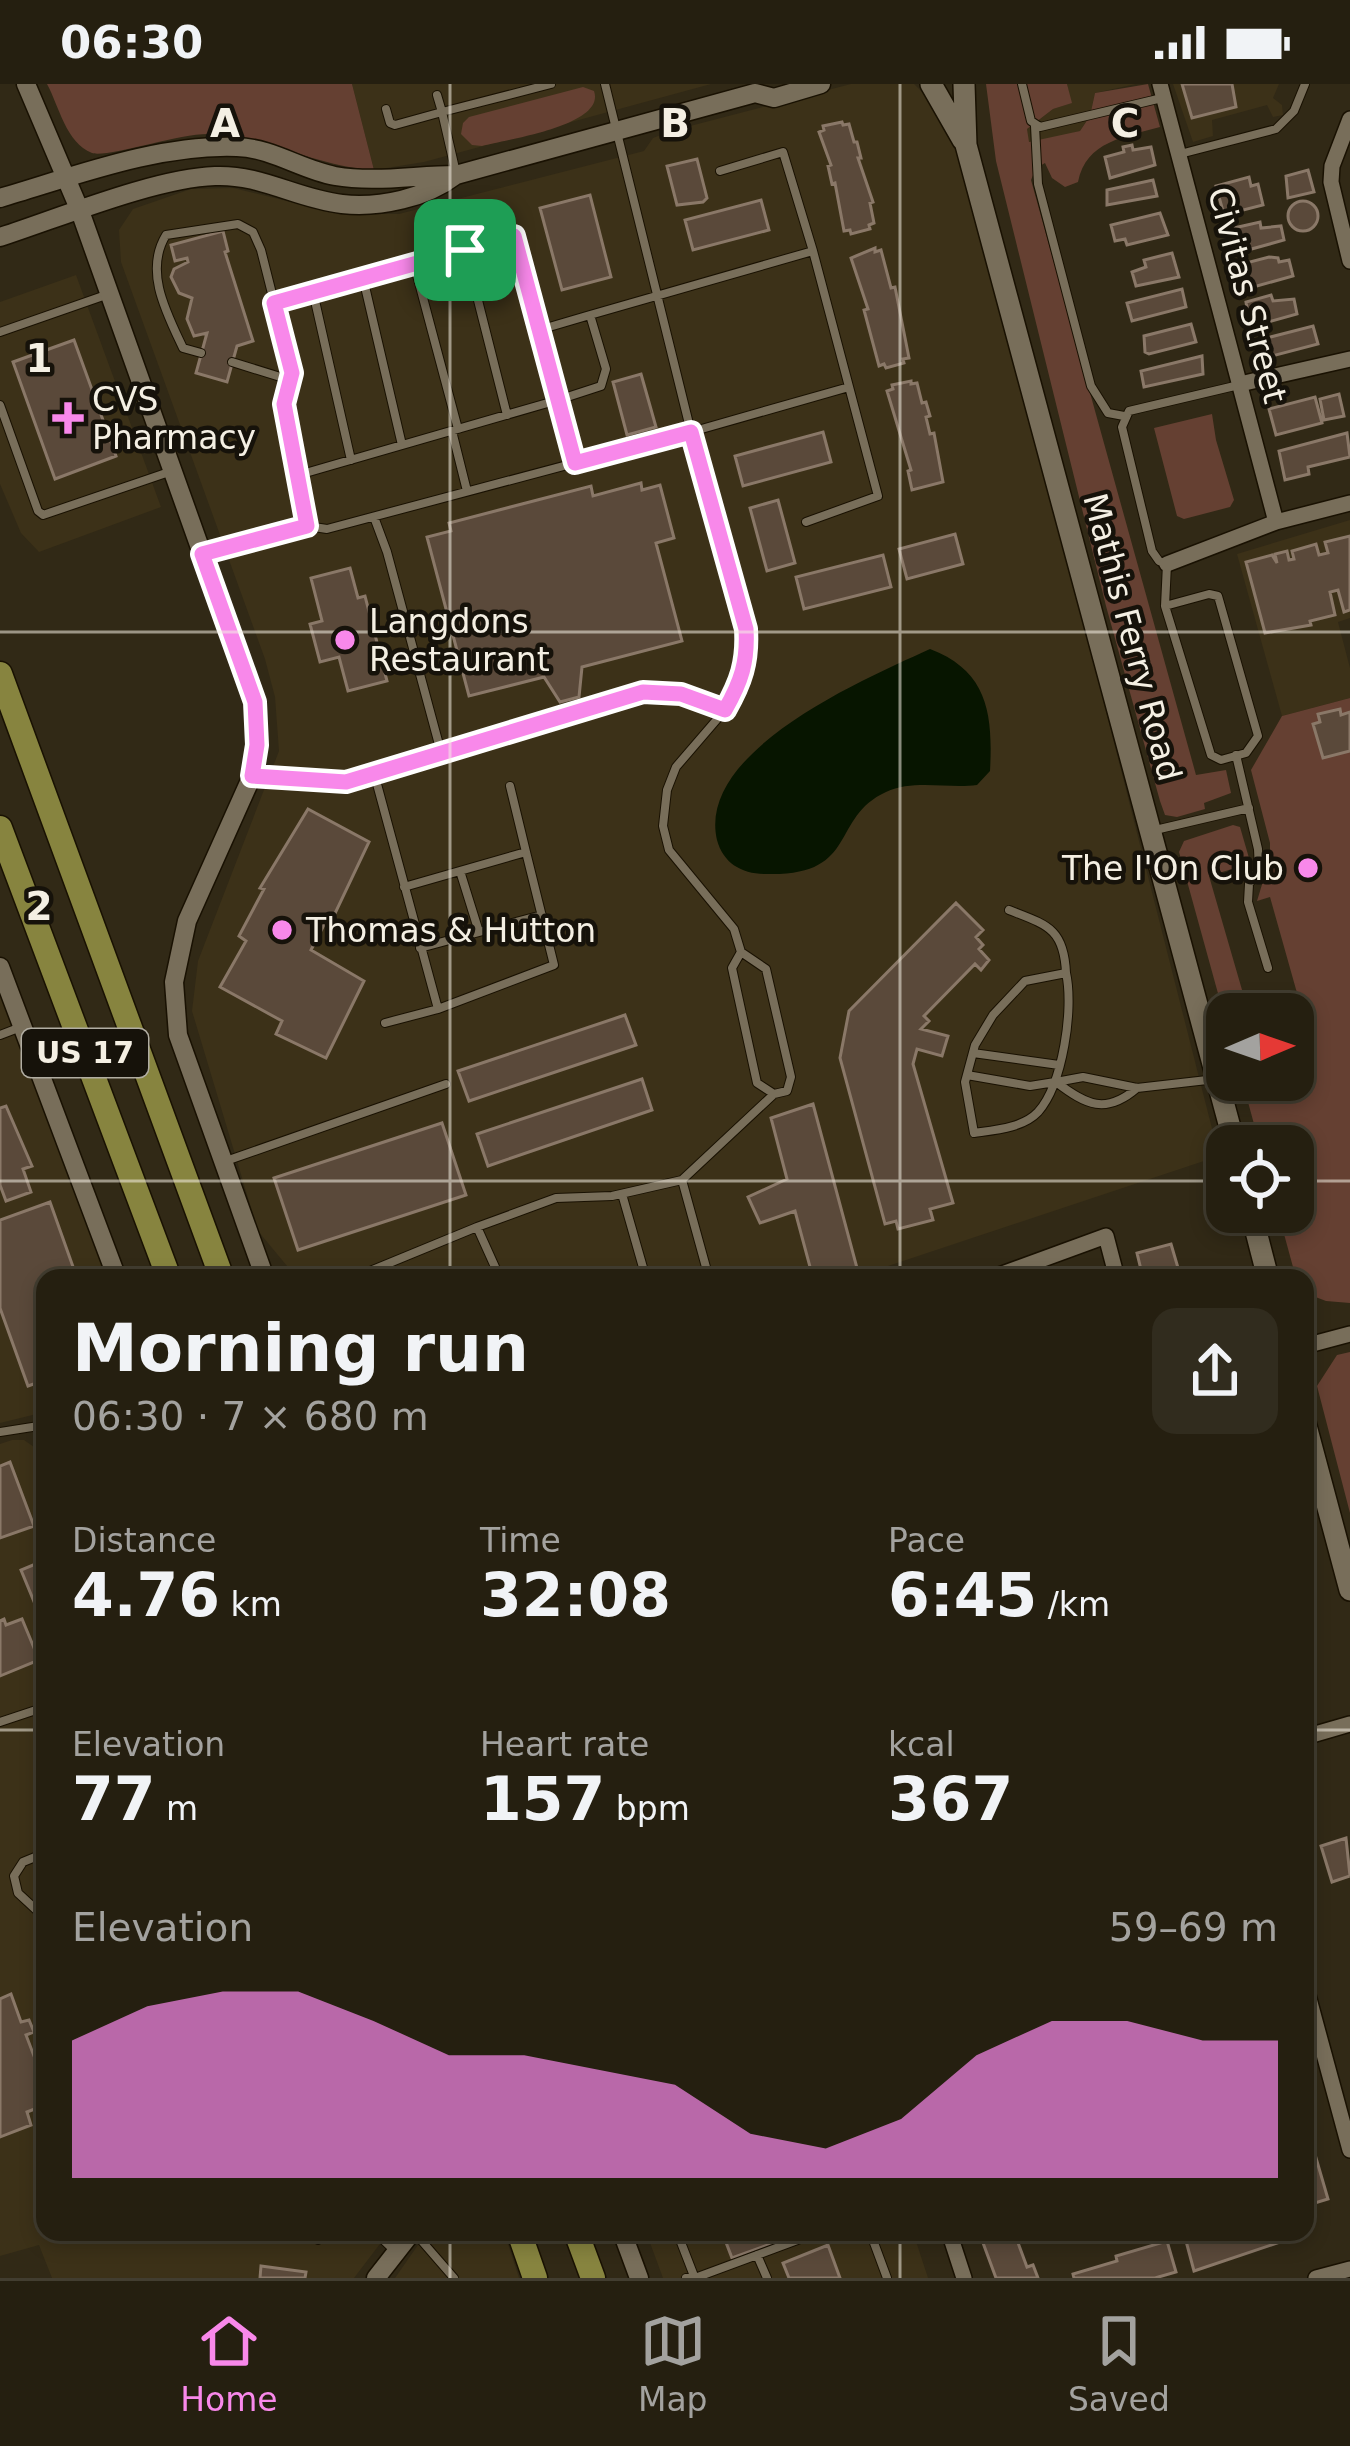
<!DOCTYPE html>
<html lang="en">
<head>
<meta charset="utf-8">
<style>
	:root { --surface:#251f10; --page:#312c1e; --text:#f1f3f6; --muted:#a3a29f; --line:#423d30; --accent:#f888ea }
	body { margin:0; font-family:"DejaVu Sans",sans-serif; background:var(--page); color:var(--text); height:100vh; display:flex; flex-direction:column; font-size:45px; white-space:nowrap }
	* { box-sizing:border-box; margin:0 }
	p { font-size:39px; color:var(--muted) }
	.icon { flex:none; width:66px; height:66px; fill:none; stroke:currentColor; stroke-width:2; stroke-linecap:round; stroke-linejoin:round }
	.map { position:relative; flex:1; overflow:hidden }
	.sheet { position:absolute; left:36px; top:1185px; width:1278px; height:972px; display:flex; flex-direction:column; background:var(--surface); border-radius:24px; box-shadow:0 6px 18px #0003,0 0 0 3px var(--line) }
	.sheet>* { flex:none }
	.needle { width:78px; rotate:88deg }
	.tools { position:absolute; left:1206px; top:909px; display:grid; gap:24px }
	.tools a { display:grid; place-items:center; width:108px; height:108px; border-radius:24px; background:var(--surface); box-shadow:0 6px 18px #0003,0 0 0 3px var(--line); font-size:60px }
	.pin { position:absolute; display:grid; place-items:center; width:102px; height:102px; color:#fff; margin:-51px; border-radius:24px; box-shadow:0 6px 18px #0006 }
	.round { display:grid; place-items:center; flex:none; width:126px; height:126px; border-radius:24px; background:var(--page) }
	.overview { display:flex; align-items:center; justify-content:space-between; height:204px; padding:0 36px }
	h1 { font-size:66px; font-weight:700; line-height:90px }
	.figures { display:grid; grid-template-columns:repeat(3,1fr); gap:18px; height:204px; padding:12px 36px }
	.figures div { display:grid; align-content:center }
	.figures b { font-size:60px; font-weight:700 }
	.figures small { font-size:33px; font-weight:400 }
	.figures p { font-size:33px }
	.chart { height:336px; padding:24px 36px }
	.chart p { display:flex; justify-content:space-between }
	.chart svg { width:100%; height:216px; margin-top:12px; fill:var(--accent); opacity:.7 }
	.status { display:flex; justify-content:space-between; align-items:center; height:84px; padding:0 60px; background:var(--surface); direction:ltr }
	.status svg { height:33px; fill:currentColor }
	.tabs { display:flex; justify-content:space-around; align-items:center; height:168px; border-top:3px solid var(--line); background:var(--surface); font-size:33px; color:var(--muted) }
	.tabs a { display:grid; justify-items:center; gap:6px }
	.tabs .active { color:var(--accent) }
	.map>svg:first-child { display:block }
	.built { fill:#3c3118 }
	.green { fill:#654032 }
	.water { fill:#071500 }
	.building { fill:#5a493a; stroke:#8a7868; stroke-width:3 }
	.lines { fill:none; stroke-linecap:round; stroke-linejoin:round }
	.service-casing { stroke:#191102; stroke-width:10 }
	.minor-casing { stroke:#191102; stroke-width:18 }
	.tertiary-casing { stroke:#191102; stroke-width:21 }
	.secondary-casing { stroke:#191102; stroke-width:24 }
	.trunk-casing { stroke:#191102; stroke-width:27 }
	.service { stroke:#786e5a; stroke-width:8 }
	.minor { stroke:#786e5a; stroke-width:15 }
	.tertiary { stroke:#786e5a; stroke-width:18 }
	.secondary { stroke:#786e5a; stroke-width:21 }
	.trunk { stroke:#87843f; stroke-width:24 }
	.route-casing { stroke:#fff; stroke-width:24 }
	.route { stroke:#f888ea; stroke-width:15 }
	.grid { fill:none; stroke:#f4efe3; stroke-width:3; stroke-opacity:0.55 }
	.poi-dot { fill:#f888ea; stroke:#16120a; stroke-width:4.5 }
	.labels { text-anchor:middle; stroke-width:9; stroke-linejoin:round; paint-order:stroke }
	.shield { fill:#16120a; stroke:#b1ada2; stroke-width:3 }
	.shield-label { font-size:30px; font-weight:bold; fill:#f4efe3 }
	.street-label { font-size:33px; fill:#f4efe3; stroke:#16120a }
	.poi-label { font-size:33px; fill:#f4efe3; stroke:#16120a; text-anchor:start }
	.grid-label { font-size:39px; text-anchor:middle; font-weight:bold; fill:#f4efe3; stroke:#16120a; stroke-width:9; stroke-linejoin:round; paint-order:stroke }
</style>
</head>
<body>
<div class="status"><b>06:30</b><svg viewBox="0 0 49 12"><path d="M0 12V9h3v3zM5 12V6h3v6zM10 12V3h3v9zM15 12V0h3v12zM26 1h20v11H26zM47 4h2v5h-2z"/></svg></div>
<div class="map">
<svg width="1350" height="2194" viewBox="0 0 1350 2194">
	<rect width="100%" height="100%" fill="#312916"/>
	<path class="built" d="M352,0H711L424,78L374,86Z
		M851,0H914L944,30L968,84L1219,1072L852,1194H297L258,1147L192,927L198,877L279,667L275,613L265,575L121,178L119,146L133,125L191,105L233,104L340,130H399L644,67L653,54L671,47Z
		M1067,0H1136L1095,9L1090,32L1080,47L1051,56L1028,58L1027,45L1053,25L1071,19Z
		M1173,0H1279L1273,14L1282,21L1283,31L1273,33L1267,21L1212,36L1213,52L1193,58Z
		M76,191L161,423L39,468L21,449L0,400V218Z
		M1350,436V534L1338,538L1350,584V614L1282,632L1237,470Z
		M0,897L111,1194H45V1328L0,1339Z
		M12,1356H24L34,1363L45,1360V2148H389L354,2194H52L39,2161L0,2172V1360Z
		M427,2148H504L519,2194H395Z
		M646,2148H913L928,2194H663Z"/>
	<path class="green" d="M47,0H352L374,86C312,82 271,52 211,50C183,48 107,74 92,69C66,59 59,22 47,0Z
		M986,0H1067L1072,19L1053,25L1027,45L1029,58L1080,47L1090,32L1095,9L1148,0L1160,43C1125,53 1086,57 1078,98L1065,103L1052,94L1045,79L1036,84L1031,96L1196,691L1226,686L1231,709L1204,719L1205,725L1177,733L1165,731L1160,717L1106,522L996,77Z
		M583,3L594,7C606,41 509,55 482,62L472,61L461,50L463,39L469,33Z
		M1212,330L1216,356L1234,416L1230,423L1184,435L1177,432L1154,344Z
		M1350,614V1219L1326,1217L1305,1209V1194H1296L1278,1128H1293V1062H1260L1242,996H1293V953L1308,948L1270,813L1257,817L1270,774V759L1251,686L1282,632Z
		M1233,741L1240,743L1249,774L1245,781L1209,792L1249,930H1227V942L1179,768L1184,757Z
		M1350,1268V1429L1317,1302L1337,1271Z"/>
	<path class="water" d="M930,565C988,587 993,630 990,687L977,701C948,705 914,695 886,708C829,734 860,793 765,790C742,790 723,779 717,756C696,666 867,594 930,565Z"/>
	<path class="building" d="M1182,0H1232L1236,23L1192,34Z
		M842,38L843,41L849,40L854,58H857L861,74H858L873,118L870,119L874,139L869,141L870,145L851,150L850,146L844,147L835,99L832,100L828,82L831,81L819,48L824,46L823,42Z
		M1132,61L1133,66L1151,63L1155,81L1110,94L1105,73L1124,68L1123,63Z
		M697,75L707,114L703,118L677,121L667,82Z
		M1308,86L1314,108L1288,114L1286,92Z
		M1249,93L1251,102L1258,100L1263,121L1224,131L1216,102Z
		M1153,96L1157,112L1107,121V106Z
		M590,111L611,193L562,206L540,124Z
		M761,116L769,146L693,166L685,136Z
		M1288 132a15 15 0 1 1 30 0a15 15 0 1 1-30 0Z
		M1160,129L1168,151L1127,161L1125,155L1115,157L1111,141Z
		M1260,138L1261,144L1281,142L1284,156L1237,169L1234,144Z
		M223,147L228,167L225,168L253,257L237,262L227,298L196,289L207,249L194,252L187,235L192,214L179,209L171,193L174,185L188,178L187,174L175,177L171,161Z
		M875,164V168L881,166L891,204L895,203L909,274L903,275L904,279L886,284L884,280L879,282L864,226L868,225L851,174Z
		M1172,169L1179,193L1136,202L1132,188L1146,183L1144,176Z
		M1269,173L1278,174L1279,178L1289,176L1293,192L1246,205L1242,180Z
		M1182,205L1186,223L1132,237L1127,219Z
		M1271,211L1273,217L1294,215L1297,230L1250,243L1246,218Z
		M1191,240L1196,258L1149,270L1145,268L1144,252Z
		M1313,242L1318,260L1264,274L1259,256Z
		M74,256L116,372L55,395L13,278Z
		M1202,272L1203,290L1144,303L1141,287Z
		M641,290L656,343L627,351L613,298Z
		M911,297V300L917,299L922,319L926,318L930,332L926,333L930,350L934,349L943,398L912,406L908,387L911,386L887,307L893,305L892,301Z
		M1339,310L1344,332L1324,336L1320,315Z
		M1315,313L1322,339L1276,351L1269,325Z
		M823,348L831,378L743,402L735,372Z
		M1347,349L1350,373L1308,383L1309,390L1285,396L1279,367Z
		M641,399L642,406L660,401L674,454L656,459L682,557L582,583L579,613L560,618L544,593L469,612L427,453L451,447L449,439L591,402L593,412Z
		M778,416L795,479L767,487L750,424Z
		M955,450L963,480L907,495L899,465Z
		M1350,452V526L1344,528L1338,506L1330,508L1335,531L1310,537L1311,541L1265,549L1246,478L1272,471L1277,479L1275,470L1287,467L1289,476L1294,475L1292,467L1316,460L1319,471L1328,469L1325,458Z
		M883,471L891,503L804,525L796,493Z
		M350,484L358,514L365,512L387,597L348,607L339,573L320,578L310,540L322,537L311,494Z
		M1340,625L1341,631L1350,628V667L1323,674L1313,640L1320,638L1318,630Z
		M308,725L369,758L330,840L326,837L311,866L364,897L326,974L276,950L282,937L220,903L246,857L239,852L264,805L260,804Z
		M956,819L983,846L976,853L983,861L979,865L989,876L981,886L975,880L924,932L929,937L921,945L948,952L942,972L917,965L913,980L953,1119L930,1125L933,1136L898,1145L896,1137L885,1140L840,974L849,927Z
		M625,931L636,961L469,1017L458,987Z
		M642,995L652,1026L488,1082L477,1050Z
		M813,1020L857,1184L825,1194H813L795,1127L760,1139L748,1113L787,1095L771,1034Z
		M6,1022L32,1082L23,1085L31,1108L6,1117L0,1101V1024Z
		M442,1039L466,1111L298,1166L274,1094Z
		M50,1118L77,1194H45V1296L28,1302L0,1224V1136Z
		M1171,1160L1181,1194H1143L1137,1169Z
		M10,1378L34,1442L0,1454V1382Z
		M45,1476V1516L35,1520L21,1486Z
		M4,1535L6,1541L22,1535L39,1576L0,1592V1537Z
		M1346,1754L1350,1792L1332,1798L1321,1762Z
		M11,1910L21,1938L29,1936L34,1948L26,1951L45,2001V2021L27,2028L31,2041L0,2053V1915Z
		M1305,2053L1309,2069L1314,2067L1328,2115L1305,2122Z
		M722,2148H800L801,2149L732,2174Z
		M979,2148H1014L1027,2183L1033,2181L1038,2194H996Z
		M1217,2148H1290L1292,2154L1194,2187L1186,2157Z
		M1167,2157L1176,2188L1155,2194H1074L1073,2190L1117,2177L1116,2172Z
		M828,2161L840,2194H789L783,2179Z
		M261,2182L306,2188L305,2194H260Z"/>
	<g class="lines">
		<defs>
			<path id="service" d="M605,0L691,348L849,303
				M1022,0L1031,37L1040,43L1162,14
				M386,25L390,39L395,41L442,28L437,11
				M1035,42L1038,100L1091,302L1108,329L1124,332
				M1180,70L1276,45L1294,27L1305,0
				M456,89L442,28L551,0
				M465,165L507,331
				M414,180L458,345
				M363,194L402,361
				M313,208L351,376
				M274,219L514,152L539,246
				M590,231L813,167L783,68L720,87
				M0,248L106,211
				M201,269L183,264C166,228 144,187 166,151L238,140L253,148L261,166L292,289L284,320L307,442L204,470
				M232,278L290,296
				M0,321L38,427L43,431L172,387
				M452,347L467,407
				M295,392L558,316L601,302L606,285L590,231L539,246L575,379
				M374,433L387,468L441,668
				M806,438L878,412L813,167
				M307,442L327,445L691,348L746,545L748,576L741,599L725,626L676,683L667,706L663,742L669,766L734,845L741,868L766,885L791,993L787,1007L774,1010L757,999L732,884L741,868
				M1165,522L1209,510L1218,512L1258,652L1246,669L1221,676L1211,671L1165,522L1167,480L1159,477L1152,467L1122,343L1129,327L1239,301
				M1236,671L1258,765L1259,785L1249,800L1248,818L1268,884
				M374,689L438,925L385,939
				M252,692L346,698L643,607L681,610L725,626
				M1151,747L1249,724
				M460,787L479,848
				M404,803L526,768L510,702
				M1009,826C1047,841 1064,844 1066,889
				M420,864L542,831
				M1066,889C1074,924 1063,1000 1038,1028C1023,1044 995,1046 974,1049L965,998L975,961L993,931L1025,897Z
				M438,925L554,881L526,768
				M0,951L21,943
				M973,969L1059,981
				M967,991L1030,1002L1055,998
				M1137,1004C1106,1031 1086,1021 1056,998L1083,993L1137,1004L1216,995
				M223,1078L446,1000
				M682,1096L774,1010
				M622,1110L646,1194
				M477,1143L556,1114L612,1112L682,1096L709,1194
				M353,1194L477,1143L500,1194
				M39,1341L45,1358
				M0,1348L45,1341
				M0,1638L45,1623
				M45,1769L23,1778L14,1792L18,1809L45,1834
				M375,2148L395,2167
				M414,2148L454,2194
				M677,2148L694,2192L686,2194
				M870,2148L887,2194
				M318,2156L320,2148
				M757,2171L767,2194
				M695,2194L819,2148"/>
			<path id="minor" d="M1160,0L1276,438
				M1350,35L1332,82L1331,98L1350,177
				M1240,300L1350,275
				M1167,480L1276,438L1350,419
				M991,1194L1106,1152L1117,1194
				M1305,1262L1350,1250
				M1305,1653L1350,1640
				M1305,1900L1350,2066
				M949,2148L964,2194
				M1316,2194L1350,2185"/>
			<path id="tertiary" d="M26,0L80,127L255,618L257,661L252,692L187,837L174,898L178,951L265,1194
				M0,114C75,92 158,60 237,63C272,64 302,86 335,92C375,99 416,91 456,91
				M0,153C59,134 155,94 215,92C261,90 297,115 342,120C380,124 426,114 456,91L755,9L774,14L821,0
				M0,883L117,1194
				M622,2148L639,2194
				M376,2194L412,2148"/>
			<path id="secondary" d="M931,0L963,56
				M964,0L966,61L1235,1062
				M1251,1128L1268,1194
				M1305,1338L1350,1506"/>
			<path id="trunk" d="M0,590L222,1194
				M0,744L169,1194
				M519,2148L535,2194
				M576,2148L593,2194"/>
		</defs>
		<use href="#service" class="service-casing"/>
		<use href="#minor" class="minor-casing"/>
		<use href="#tertiary" class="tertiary-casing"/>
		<use href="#secondary" class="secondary-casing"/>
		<use href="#trunk" class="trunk-casing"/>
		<use href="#service" class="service"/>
		<use href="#minor" class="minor"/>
		<use href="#tertiary" class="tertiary"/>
		<use href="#secondary" class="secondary"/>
		<use href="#trunk" class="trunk"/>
	</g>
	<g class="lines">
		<defs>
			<path id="route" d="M514,152L575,379L691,348L746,545C748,578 741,598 725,626L681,610L643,608L346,698L252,692L257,661L255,618L202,470L307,442L284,320L292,289L274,219Z"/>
		</defs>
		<use href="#route" class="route-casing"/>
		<use href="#route" class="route"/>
	</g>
	<path class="grid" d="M450,0V1194M900,0V1194M0,548H1350M0,1097H1227M1293,1097H1350M0,1646H45M1305,1646H1350M450,2148V2194M900,2148V2194"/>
	<g class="poi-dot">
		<path d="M62 316h12v12h12v12h-12v12h-12v-12h-12v-12h12z"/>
		<circle cx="345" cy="556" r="12"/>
		<circle cx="1308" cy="784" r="12"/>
		<circle cx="282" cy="846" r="12"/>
	</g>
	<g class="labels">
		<rect class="shield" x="22" y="945" width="126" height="48" rx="9"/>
		<g class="shield-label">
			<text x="85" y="979">US 17</text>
		</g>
		<g class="street-label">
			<text transform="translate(1248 211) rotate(75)" y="12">Civitas Street</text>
			<text transform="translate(1133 553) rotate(75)" y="12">Mathis Ferry Road</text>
		</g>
		<g class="poi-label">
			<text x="92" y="327">CVS<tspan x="92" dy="38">Pharmacy</tspan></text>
			<text x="369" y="549">Langdons<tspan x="369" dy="38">Restaurant</tspan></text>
			<text x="1284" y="796" text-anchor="end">The I'On Club</text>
			<text x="306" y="858">Thomas &amp; Hutton</text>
		</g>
	</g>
	<g class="grid-label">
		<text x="225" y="53">A</text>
		<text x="675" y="53">B</text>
		<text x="1125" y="53">C</text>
		<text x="39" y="288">1</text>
		<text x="39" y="836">2</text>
	</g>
</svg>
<div class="tools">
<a><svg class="needle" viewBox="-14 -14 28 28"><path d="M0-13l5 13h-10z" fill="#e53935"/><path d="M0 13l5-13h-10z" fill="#a3a29f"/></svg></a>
<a><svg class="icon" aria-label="locate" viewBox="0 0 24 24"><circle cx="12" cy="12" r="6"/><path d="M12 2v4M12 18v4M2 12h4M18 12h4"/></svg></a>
</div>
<div class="pin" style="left:465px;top:166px;background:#1e9e55"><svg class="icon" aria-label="arrive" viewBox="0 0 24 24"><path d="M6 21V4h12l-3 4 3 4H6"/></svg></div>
<section class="sheet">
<div class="overview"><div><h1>Morning run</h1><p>06:30 · 7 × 680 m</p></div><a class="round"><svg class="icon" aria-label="share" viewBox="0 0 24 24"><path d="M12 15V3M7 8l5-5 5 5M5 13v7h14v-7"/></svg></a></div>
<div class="figures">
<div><p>Distance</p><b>4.76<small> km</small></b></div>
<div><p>Time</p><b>32:08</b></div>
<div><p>Pace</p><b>6:45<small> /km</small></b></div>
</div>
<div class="figures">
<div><p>Elevation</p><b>77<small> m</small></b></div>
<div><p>Heart rate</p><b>157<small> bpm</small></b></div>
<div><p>kcal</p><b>367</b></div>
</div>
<div class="chart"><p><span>Elevation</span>59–69 m</p>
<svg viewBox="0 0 160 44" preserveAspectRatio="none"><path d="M0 44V16L10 9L20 6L30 6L40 12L50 19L60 19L70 22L80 25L90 35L100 38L110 32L120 19L130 12L140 12L150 16L160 16V44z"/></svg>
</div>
</section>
</div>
<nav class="tabs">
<a class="active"><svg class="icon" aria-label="home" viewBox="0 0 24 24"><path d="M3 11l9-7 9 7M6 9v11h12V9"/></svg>Home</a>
<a><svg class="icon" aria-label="map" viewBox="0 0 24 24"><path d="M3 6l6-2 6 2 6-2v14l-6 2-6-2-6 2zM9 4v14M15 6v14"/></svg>Map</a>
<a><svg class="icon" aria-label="saved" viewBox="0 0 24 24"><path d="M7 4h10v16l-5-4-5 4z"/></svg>Saved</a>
</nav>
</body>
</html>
